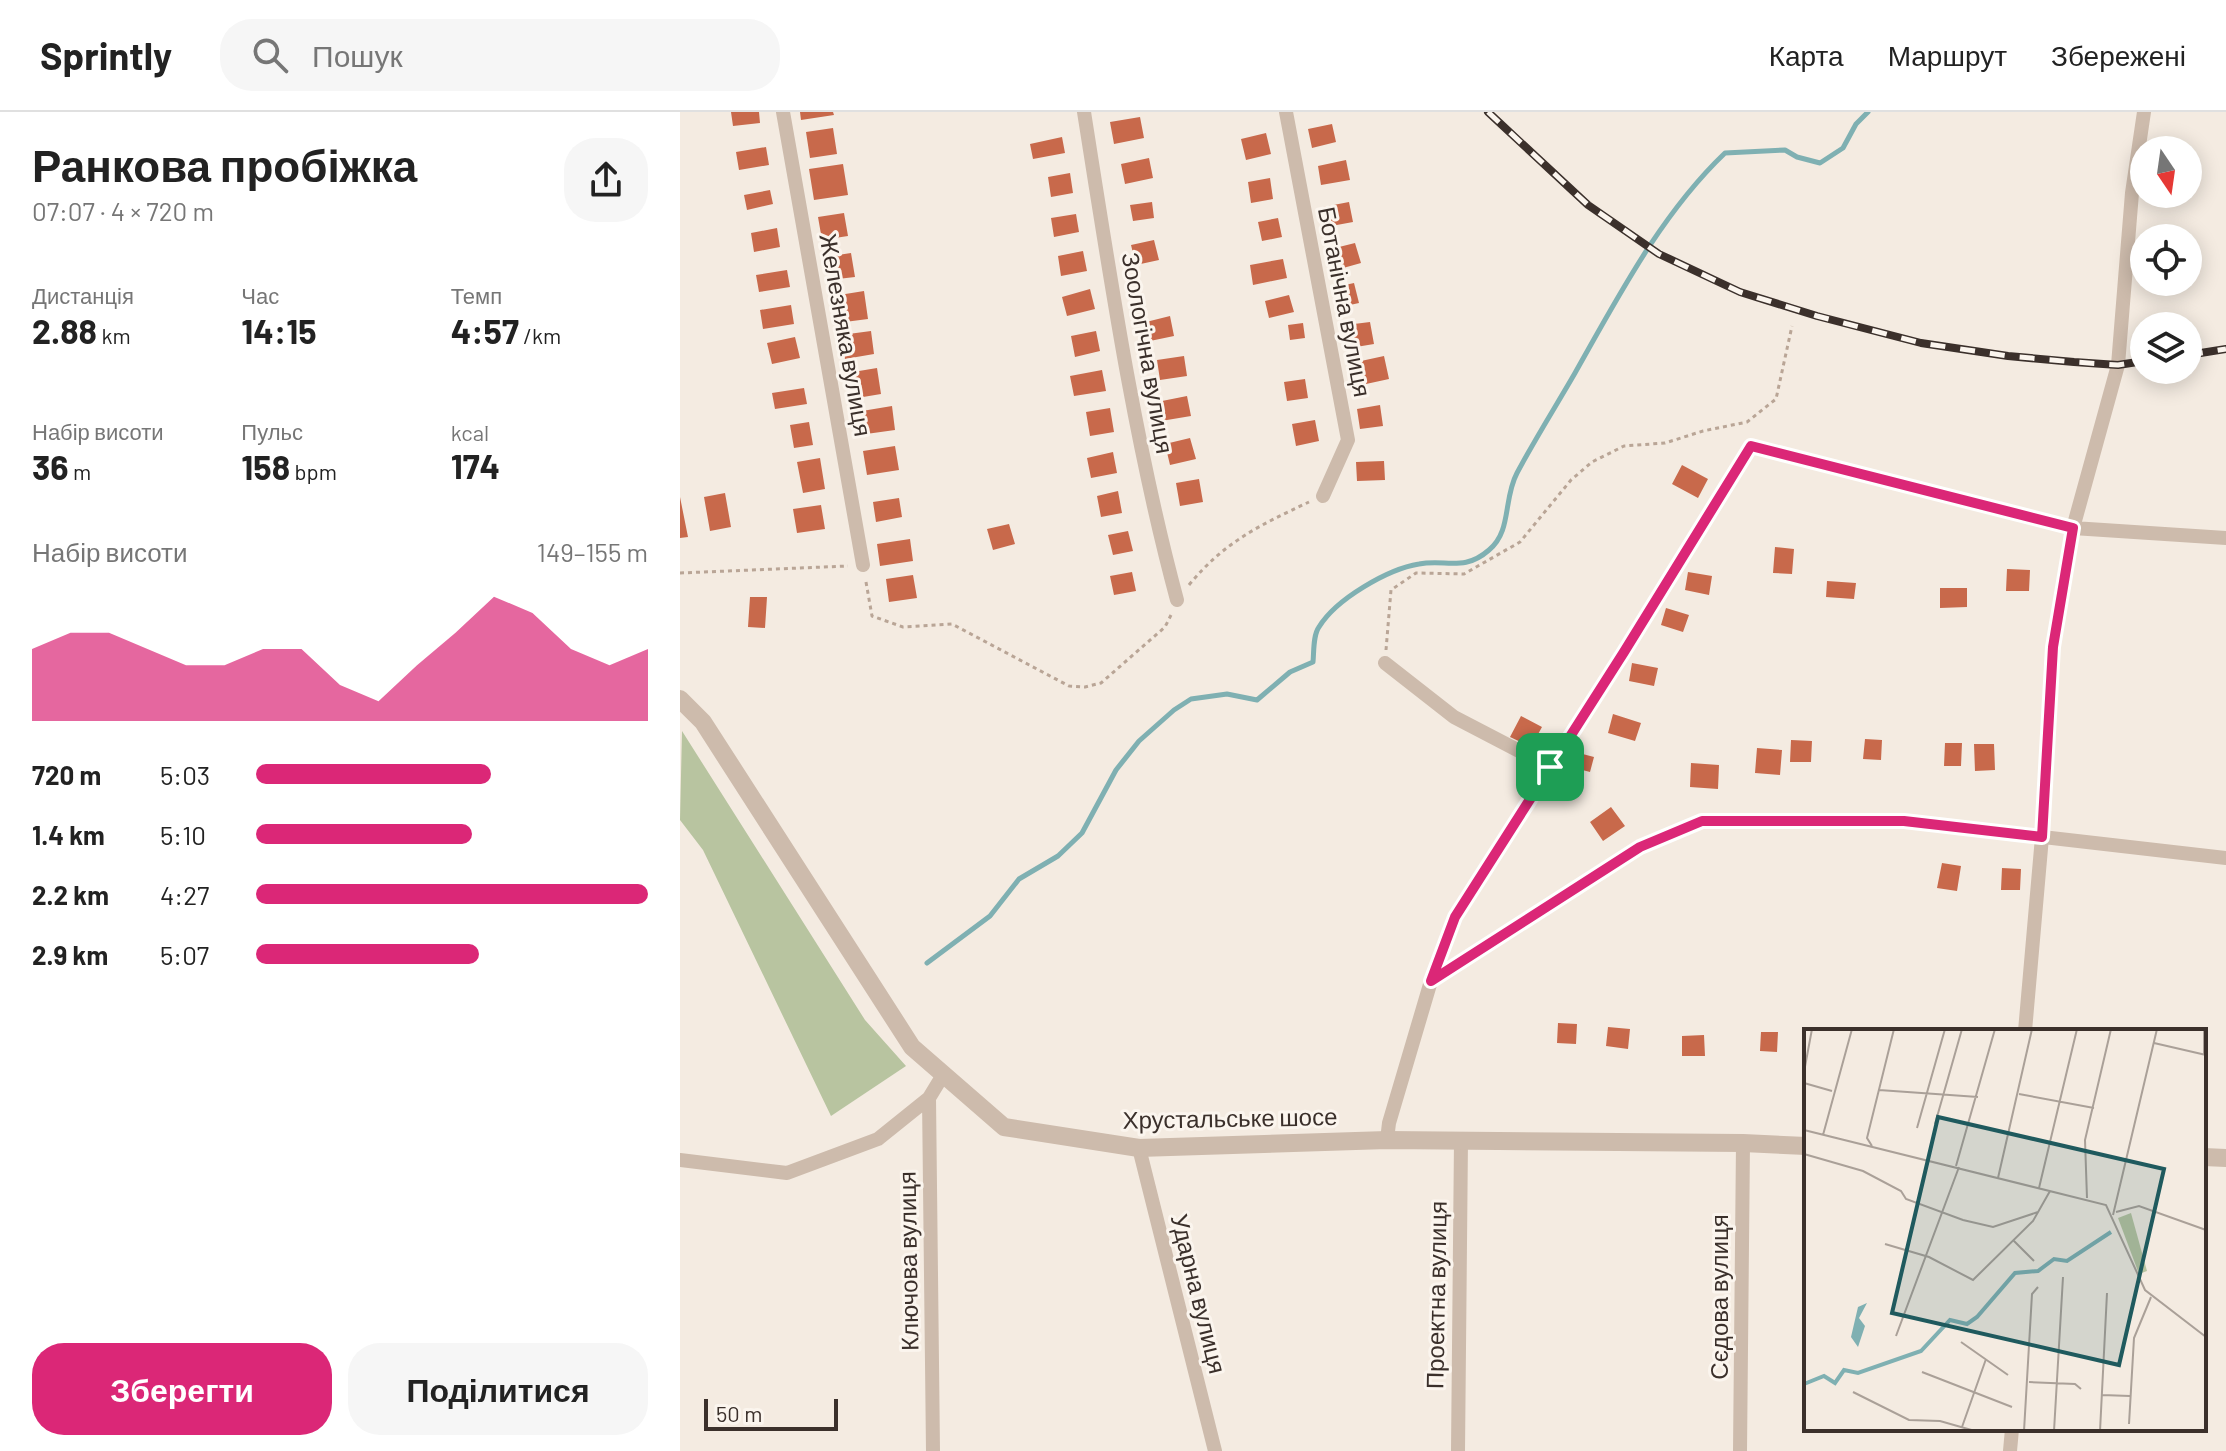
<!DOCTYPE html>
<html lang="uk">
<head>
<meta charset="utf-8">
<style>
	:root { --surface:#fff; --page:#f6f6f6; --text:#222; --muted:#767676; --line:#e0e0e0; --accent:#db2777 }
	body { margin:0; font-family:Barlow,sans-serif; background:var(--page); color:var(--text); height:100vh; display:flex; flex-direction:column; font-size:30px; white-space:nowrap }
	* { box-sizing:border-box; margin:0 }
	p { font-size:26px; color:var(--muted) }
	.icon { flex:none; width:44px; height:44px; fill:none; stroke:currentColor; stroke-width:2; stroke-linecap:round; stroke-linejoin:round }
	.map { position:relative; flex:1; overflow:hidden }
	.side { display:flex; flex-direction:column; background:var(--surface); width:680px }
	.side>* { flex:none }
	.needle { width:52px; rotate:167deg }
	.buttons { position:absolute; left:1450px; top:24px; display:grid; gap:16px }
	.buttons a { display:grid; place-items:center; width:72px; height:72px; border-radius:50%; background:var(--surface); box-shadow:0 4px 20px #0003; font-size:40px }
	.scale { position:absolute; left:24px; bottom:20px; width:134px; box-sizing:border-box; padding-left:8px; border:4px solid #3b302b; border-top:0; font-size:22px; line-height:28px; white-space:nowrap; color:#3b302b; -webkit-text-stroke:6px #fbf5ee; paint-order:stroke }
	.pin { position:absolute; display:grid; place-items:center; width:68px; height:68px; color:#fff; margin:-34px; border-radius:16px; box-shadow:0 4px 12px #0006 }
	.round { display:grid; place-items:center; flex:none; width:84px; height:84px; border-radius:32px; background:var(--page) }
	.summary { display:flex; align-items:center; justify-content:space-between; height:136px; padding:0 32px }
	h1 { font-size:44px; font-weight:700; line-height:60px }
	.metrics { display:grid; grid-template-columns:repeat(3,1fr); gap:12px; height:136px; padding:8px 32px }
	.metrics div { display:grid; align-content:center }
	.metrics b { font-size:34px; font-weight:700 }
	.metrics small { font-size:22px; font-weight:400 }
	.metrics p { font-size:22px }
	.chart { height:224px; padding:16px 32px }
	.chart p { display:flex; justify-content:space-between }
	.chart svg { width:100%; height:144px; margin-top:8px; fill:var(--accent); opacity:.7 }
	.button { display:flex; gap:16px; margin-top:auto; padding:16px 32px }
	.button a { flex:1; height:92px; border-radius:32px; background:var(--accent); color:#fff; font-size:32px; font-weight:700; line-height:92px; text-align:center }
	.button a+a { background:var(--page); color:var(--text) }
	ul { padding:0 32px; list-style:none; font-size:26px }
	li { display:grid; grid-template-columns:128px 96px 1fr; align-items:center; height:60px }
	li i { height:20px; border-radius:10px; background:var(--accent) }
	header { display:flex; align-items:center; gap:48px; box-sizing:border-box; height:112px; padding:0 40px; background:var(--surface); border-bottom:2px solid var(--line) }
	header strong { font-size:38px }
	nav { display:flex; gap:44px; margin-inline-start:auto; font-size:28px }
	.search { width:560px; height:72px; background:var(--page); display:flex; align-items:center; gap:20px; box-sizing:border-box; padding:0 28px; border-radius:32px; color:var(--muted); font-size:30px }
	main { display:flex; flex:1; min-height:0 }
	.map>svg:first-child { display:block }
	.green { fill:#b8c4a0 }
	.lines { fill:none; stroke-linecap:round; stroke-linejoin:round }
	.stream { stroke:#7fb0b2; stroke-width:5 }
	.building { fill:#c8694b }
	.path { stroke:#b9a596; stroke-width:3; stroke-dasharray:4 4; stroke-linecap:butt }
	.minor { stroke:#cdbbac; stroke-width:14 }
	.tertiary { stroke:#cdbbac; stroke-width:18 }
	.rail-casing { stroke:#3b302b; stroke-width:8 }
	.rail { stroke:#fbf5ee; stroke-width:5; stroke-dasharray:15; stroke-linecap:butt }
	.route-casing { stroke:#fff; stroke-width:16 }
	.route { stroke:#db2777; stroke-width:10 }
	.labels { text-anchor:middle; stroke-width:6; stroke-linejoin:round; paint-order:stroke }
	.street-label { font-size:24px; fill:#3b302b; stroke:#fbf5ee }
	.inset-river { fill:none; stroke:#7fb0b2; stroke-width:4 }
	.inset-road { fill:none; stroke:#aaa098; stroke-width:2 }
	.view { fill:#1f5a5e; fill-opacity:0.15; stroke:#1f5a5e; stroke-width:4 }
	.inset-edge { fill:none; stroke:#3b302b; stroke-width:4 }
</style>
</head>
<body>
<header>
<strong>Sprintly</strong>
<div class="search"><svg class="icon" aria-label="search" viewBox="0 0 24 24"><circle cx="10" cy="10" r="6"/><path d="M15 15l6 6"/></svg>Пошук</div>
<nav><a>Карта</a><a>Маршрут</a><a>Збережені</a></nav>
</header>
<main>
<section class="side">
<div class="summary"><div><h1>Ранкова пробіжка</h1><p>07:07 · 4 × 720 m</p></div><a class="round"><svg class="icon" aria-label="share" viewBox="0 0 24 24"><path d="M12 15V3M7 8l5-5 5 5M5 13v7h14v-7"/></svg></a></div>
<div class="metrics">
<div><p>Дистанція</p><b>2.88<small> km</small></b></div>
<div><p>Час</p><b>14:15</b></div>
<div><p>Темп</p><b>4:57<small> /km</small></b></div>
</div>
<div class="metrics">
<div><p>Набір висоти</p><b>36<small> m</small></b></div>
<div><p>Пульс</p><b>158<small> bpm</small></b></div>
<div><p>kcal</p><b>174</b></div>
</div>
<div class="chart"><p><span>Набір висоти</span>149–155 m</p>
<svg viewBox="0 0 160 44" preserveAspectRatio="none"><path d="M0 44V22L10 17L20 17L30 22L40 27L50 27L60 22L70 22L80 33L90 38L100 27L110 17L120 6L130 11L140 22L150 27L160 22V44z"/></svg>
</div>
<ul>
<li><b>720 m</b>5:03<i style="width:60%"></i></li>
<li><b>1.4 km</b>5:10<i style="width:55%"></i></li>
<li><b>2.2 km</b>4:27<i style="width:100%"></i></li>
<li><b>2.9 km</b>5:07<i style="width:57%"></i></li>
</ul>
<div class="button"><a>Зберегти</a><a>Поділитися</a></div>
</section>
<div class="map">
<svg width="1546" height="1339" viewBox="0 0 1546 1339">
	<rect width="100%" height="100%" fill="#f4ebe1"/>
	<path class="green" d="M2,619L185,908L226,954L151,1004L23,738L0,708Z"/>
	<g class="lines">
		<path class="stream" d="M247,851L310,804L339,767L378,744L402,721L436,658L459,629L494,598L511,587L547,582L577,588L610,560L633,550C634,540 633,523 639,515C656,487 708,457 739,452C766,447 784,460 809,438C832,419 823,387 837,361C855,327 876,294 895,261C938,185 981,102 1045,41L1105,38L1117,45L1140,51L1163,36L1176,12L1188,0"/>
	</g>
	<path class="building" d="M51,0H79L80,11L53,14Z
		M120,0H153L154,3L121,8Z
		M460,5L464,26L434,32L430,10Z
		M652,12L656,30L632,36L628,17Z
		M153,16L157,42L130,46L126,20Z
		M586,21L591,42L566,48L561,27Z
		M382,25L385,41L353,47L350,32Z
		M86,35L89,53L59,58L56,40Z
		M469,46L473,66L445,72L441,52Z
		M666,48L670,68L641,73L638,54Z
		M163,52L168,83L134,88L129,57Z
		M390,61L393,81L371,85L368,65Z
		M590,66L593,87L571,91L568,70Z
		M90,78L93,92L67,98L64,83Z
		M472,90L474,106L453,109L450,93Z
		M669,90L673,110L646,115L643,95Z
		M164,101L168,124L142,128L138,105Z
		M396,102L399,120L374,125L371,106Z
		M598,106L602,125L582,129L578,110Z
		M97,116L100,135L74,140L71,121Z
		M474,128L479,148L456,153L451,133Z
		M675,131L681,151L656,158L651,137Z
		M403,139L407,159L381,164L378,144Z
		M171,141L175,165L149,168L145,145Z
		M603,147L607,166L573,173L570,153Z
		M107,158L110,175L79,180L76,163Z
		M674,171L679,191L661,195L656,175Z
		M410,177L415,197L387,204L382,185Z
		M184,179L188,207L157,211L153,184Z
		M609,183L614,200L589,206L585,189Z
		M111,193L114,212L83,217L80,198Z
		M490,204L494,224L470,229L466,210Z
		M690,210L694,232L670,236L666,213Z
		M623,211L625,226L610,228L608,213Z
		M191,219L194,242L165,247L161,223Z
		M416,219L420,239L395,245L391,224Z
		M115,225L120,246L92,252L87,231Z
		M504,244L507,264L480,268L477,248Z
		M704,244L709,267L686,272L681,249Z
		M197,256L201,282L171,287L167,261Z
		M422,258L426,279L394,284L390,264Z
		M625,267L628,286L607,289L604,270Z
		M124,276L127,292L95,297L92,281Z
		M507,284L511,304L481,309L477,290Z
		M700,293L703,314L680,317L677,297Z
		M212,294L215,318L179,323L176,300Z
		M430,296L434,320L410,324L406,300Z
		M635,308L639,329L616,334L612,312Z
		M129,310L133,333L114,336L110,313Z
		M510,326L516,347L490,353L485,332Z
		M215,334L219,358L187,363L183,339Z
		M433,340L437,361L411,366L407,346Z
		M140,346L145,377L123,381L117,350Z
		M704,349L705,368L677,369L676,350Z
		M1002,353L1028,367L1018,386L992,372Z
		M519,367L523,390L500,394L496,371Z
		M438,379L442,401L421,405L417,384Z
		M45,381L51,415L30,419L24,385Z
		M0,385L8,425L0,426Z
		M219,386L222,405L196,410L193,390Z
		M141,393L145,417L117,421L113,397Z
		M329,412L335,432L313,438L307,417Z
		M448,419L453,439L433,443L428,423Z
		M230,427L233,449L200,454L197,432Z
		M1095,435L1114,437L1112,462L1093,461Z
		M1327,457L1350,458L1349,479H1326Z
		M452,460L456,479L434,483L430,464Z
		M1008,460L1032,464L1029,483L1005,478Z
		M233,463L237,486L209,490L206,467Z
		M1147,469L1176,471L1174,487L1146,485Z
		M1260,476H1287V495L1260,496Z
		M70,485H87L85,516L68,515Z
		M986,496L1009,503L1003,520L981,513Z
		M952,551L978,556L974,574L949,569Z
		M933,602L961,611L955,629L928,621Z
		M841,604L862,615L851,635L830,625Z
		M1185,627L1202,628L1201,648L1183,647Z
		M1111,628L1132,629L1131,650H1110Z
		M1265,631H1282L1281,654H1264Z
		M1294,632H1314L1315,658L1295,659Z
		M1077,636L1102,638L1100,663L1075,661Z
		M895,640L914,645L910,660L891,655Z
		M1011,651L1039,653L1038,677L1010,675Z
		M931,695L945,714L923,729L910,710Z
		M1262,751L1281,754L1277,779L1257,776Z
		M1322,756L1341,757L1340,778H1321Z
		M878,911L897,912L896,932L877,931Z
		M928,915L950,917L948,937L926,934Z
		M1081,920H1098L1097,940L1080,939Z
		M1024,923L1025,944H1002V924Z"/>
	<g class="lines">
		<path class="path" d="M0,461L168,454
			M186,470L192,504L223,515L272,512L389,574L405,575L421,571L485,515L491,503
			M509,473C544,430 580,413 629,390
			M706,538L711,478L736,461L784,462L840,430L891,368L912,350L944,334L985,331L1023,319L1067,310L1096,287L1112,214"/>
		<path class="minor" d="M103,0L183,453
			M404,0C430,164 454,328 497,488
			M606,0L668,328L643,384
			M705,551L774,605L870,655
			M751,869L960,735L1022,709H1224L1546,746
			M1345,919L1362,725L1373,535L1393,416L1438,253L1452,81L1464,0
			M707,1028L709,1011L751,869L775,805L944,540L1071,334L1393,416L1546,426
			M459,1036L535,1339
			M0,1048L107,1061L198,1027L249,986
			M253,1339L249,986L263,963
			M778,1339L781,1028
			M1060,1339L1063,1031
			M1330,1339L1332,1317"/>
		<path class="tertiary" d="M0,587L23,610L232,935L324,1015L459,1036L707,1028L1063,1031L1126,1034
			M1524,1045L1546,1046"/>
		<defs>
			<path id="rail" d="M808,0L908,93L979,142L1060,180L1137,204L1241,231L1328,244L1394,250L1438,253L1464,249
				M1508,243L1546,237"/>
		</defs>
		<use href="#rail" class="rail-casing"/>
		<use href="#rail" class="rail"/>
	</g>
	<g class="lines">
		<defs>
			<path id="route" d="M1071,334L1393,416L1373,535L1362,725L1224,709H1022L960,735L751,869L775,805L944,540Z"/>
		</defs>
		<use href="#route" class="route-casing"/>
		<use href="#route" class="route"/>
	</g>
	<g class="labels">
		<g class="street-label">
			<text transform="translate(664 190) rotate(79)" y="8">Ботанічна вулиця</text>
			<text transform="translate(165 223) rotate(80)" y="8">Железняка вулиця</text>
			<text transform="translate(467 241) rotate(80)" y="8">Зоологічна вулиця</text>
			<text transform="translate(550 1007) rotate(-1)" y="8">Хрустальське шосе</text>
			<text transform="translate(229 1149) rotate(-91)" y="8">Ключова вулиця</text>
			<text transform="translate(518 1182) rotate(76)" y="8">Ударна вулиця</text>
			<text transform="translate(757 1183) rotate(-89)" y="8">Проектна вулиця</text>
			<text transform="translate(1040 1185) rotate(-90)" y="8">Сєдова вулиця</text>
		</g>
	</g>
	<g transform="translate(1124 917)">
		<rect width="402" height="402" fill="#f4ebe1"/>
		<path d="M327,184L343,242L335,245L314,189Z" fill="#b8c4a0"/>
		<path d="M63,274L55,289L61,297L54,318L47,308L54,278Z" fill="#7fb0b2"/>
		<path class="inset-river" d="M0,355L20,347L31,354L40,341L54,344L117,322L146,291L163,295L173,288L211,244L234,242L250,230L263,232L307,203"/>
		<path class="inset-road" d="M350,14L402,26M400,26V0M0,43L8,0M0,54L28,62M75,61L174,68M215,65L290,79M131,95L158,0M113,99L141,0M0,101L302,176L341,261L402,308M19,106L48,0M68,117L63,109L90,0M0,125L59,142L97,162L102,170L159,191L189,198L234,183M152,137L191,0M194,149L228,0M235,159L273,0M283,169L281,111L307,0M312,183L335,177L402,201M309,186L353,0M209,211L230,232M81,215L125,228L169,251L229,192L246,162M92,307L155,138M157,313L204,346M118,343L208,378M225,353L271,355L277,360M49,363L105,391L136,392L171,402M298,366L326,367M325,395L330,309L347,268M158,398L182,330M220,402L228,265L234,258M250,402L259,248M296,402L303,264"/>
		<path class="view" d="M134,88L360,140L315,336L88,284Z"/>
		<rect width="402" height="402" class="inset-edge"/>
	</g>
</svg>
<div class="buttons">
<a><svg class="needle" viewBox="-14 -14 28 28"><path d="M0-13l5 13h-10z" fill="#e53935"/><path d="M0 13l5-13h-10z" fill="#767676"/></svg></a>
<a><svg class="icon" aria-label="locate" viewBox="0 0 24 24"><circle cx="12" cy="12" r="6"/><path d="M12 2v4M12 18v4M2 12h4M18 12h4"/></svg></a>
<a><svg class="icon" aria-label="layers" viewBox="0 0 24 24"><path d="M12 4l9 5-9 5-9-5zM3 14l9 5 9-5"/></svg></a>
</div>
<div class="scale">50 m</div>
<div class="pin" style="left:870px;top:655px;background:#1e9e55"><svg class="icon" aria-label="arrive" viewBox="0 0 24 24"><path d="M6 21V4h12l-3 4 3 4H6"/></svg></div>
</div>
</main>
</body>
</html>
